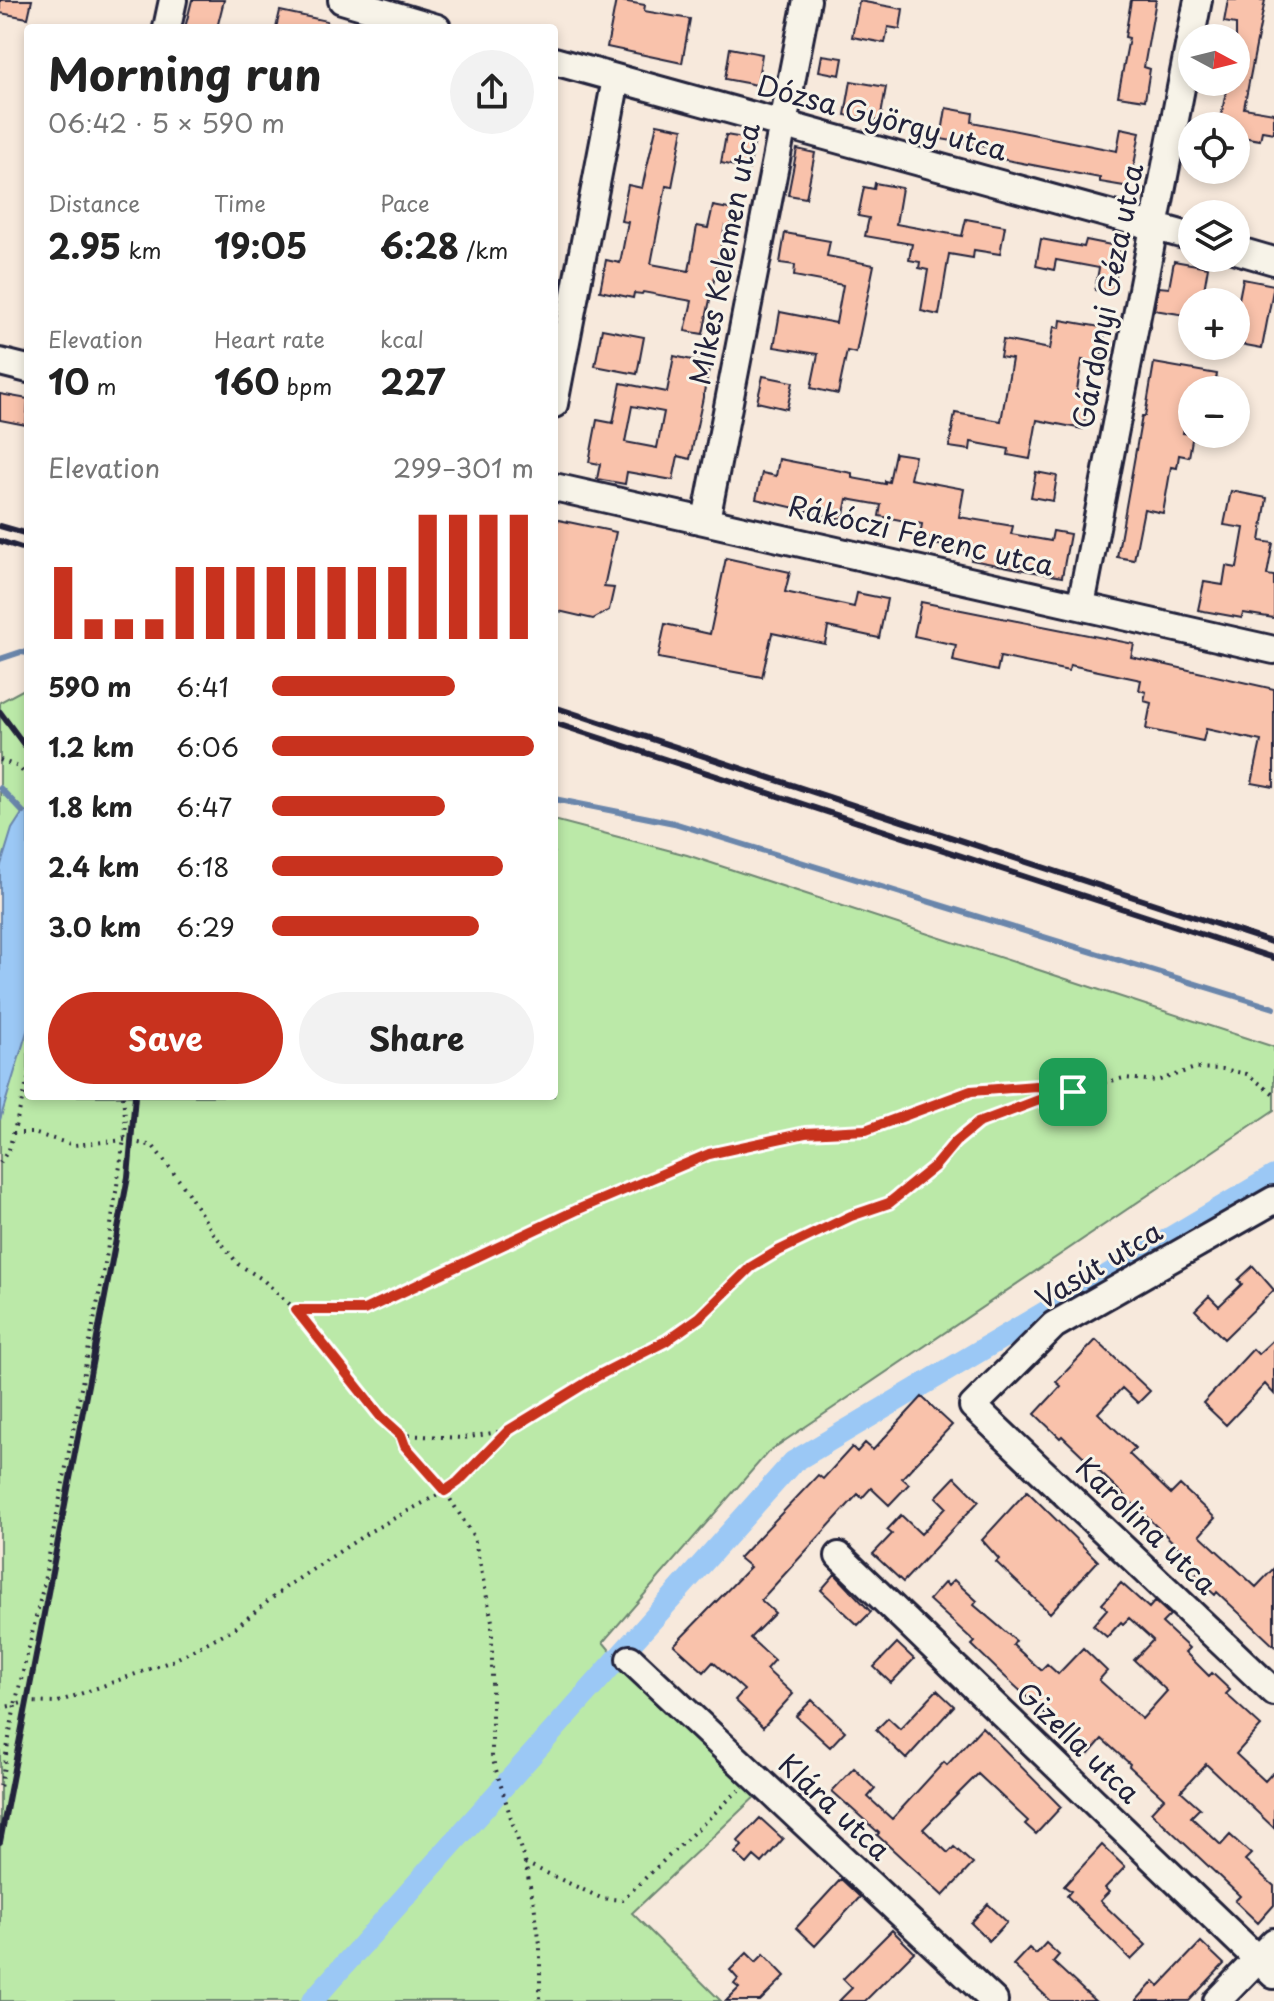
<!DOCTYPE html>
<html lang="en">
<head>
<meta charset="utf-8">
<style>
	:root { --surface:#fff; --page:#f2f2f2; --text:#222; --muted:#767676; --accent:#c8321e }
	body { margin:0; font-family:"Playpen Sans",sans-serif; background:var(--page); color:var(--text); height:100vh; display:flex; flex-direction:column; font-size:30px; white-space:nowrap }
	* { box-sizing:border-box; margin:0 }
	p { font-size:26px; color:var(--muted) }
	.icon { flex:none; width:44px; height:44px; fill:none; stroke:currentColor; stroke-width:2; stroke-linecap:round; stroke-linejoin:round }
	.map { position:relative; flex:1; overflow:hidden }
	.details { position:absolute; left:24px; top:24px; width:534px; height:1076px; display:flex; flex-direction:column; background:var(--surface); border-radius:8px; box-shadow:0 4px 12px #0003 }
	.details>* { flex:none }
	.needle { width:52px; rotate:97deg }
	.buttons { position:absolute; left:1178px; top:24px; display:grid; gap:16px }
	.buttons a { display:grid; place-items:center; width:72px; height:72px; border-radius:50%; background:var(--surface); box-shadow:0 4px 12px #0003; font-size:40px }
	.pin { position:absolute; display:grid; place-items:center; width:68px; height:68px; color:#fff; margin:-34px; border-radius:16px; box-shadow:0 4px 12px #0006 }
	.round { display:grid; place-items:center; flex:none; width:84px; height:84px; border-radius:42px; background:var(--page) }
	.overview { display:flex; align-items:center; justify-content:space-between; height:136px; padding:0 24px }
	h1 { font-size:44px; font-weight:700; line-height:60px }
	.figures { display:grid; grid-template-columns:repeat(3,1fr); gap:12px; height:136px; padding:8px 24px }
	.figures div { display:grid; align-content:center }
	.figures b { font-size:34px; font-weight:700 }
	.figures small { font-size:22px; font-weight:400 }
	.figures p { font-size:22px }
	.chart { height:224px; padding:16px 24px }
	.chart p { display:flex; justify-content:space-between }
	.chart svg { width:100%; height:144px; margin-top:8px; stroke:var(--accent); stroke-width:6 }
	.primary-button { display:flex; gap:16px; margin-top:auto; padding:16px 24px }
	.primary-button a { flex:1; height:92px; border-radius:48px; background:var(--accent); color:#fff; font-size:32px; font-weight:700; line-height:92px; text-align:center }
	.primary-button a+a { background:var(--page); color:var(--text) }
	ul { padding:0 24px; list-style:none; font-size:26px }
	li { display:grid; grid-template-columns:128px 96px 1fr; align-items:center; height:60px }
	li i { height:20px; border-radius:10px; background:var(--accent) }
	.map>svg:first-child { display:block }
	.green { fill:#bbe9a8; stroke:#6e8672; stroke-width:2 }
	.water { fill:#9bc8f5; stroke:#6b86ab; stroke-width:2 }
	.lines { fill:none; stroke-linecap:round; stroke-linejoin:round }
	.stream { stroke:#6b86ab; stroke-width:6 }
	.canal { stroke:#9bc8f5; stroke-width:22 }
	.building { fill:#f9c2ab; stroke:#22223b; stroke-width:2; fill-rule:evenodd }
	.minor-casing { stroke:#22223b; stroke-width:32 }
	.path { stroke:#22223b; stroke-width:4; stroke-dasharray:2 6; stroke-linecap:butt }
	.minor { stroke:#f7f3e8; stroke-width:26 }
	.rail { stroke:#22223b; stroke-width:6 }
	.route-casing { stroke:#fff; stroke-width:16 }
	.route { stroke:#c8321e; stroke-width:10 }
	.labels { text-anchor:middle; stroke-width:6; stroke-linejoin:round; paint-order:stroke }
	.street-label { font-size:28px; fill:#22223b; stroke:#f7f3e8 }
</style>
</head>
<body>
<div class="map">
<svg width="1274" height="2001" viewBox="0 0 1274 2001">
	<rect width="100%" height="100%" fill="#f7e9dc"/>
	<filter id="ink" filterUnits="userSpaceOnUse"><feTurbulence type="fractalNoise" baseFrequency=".0125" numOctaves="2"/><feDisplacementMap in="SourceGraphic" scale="16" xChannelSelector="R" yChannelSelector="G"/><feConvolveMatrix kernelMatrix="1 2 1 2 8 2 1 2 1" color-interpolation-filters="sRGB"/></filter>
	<g filter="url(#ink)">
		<path class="green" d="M28,687V1096H554V820L687,855L1274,1047V1110L768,1452L603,1642L618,1660L759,1793L632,1913L721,2001H0V702Z"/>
		<path class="water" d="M23,812H28V1028L0,1120V868L12,829Z"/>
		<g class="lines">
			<path class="stream" d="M0,659L21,652L28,653
				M0,788L23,812
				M554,799L674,823L1274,1008"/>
			<path class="canal" d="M312,2001L793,1462L1274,1176"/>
		</g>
		<path class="building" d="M0,0H32L28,18L0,13Z
			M192,0H224L217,28H185Z
			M616,0L645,5L644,11L690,19L682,63L607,47Z
			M1131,0H1156L1144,67L1150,69L1145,100L1118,96L1129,38L1125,37Z
			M1228,0H1265L1244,108L1274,113V133L1262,131L1260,140L1236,136V126H1219L1228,82H1236V24L1224,22Z
			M859,1L903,9L900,29L888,27L885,43L852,37Z
			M280,11L327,21L326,28H276Z
			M730,48L762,54L757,85L725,79Z
			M822,55L843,58L840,75L819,71Z
			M851,81L886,87L880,121L845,115Z
			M946,108L973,113L972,122L1117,151L1121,128L1140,132L1130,187L1100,182V178L996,158L998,149L941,139Z
			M657,124L683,129L672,187L666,186L651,264L689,271L697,226L708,228L713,206L734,210L731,227L725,226L703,334L685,331L692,301L643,292L642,294L634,293L633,298L600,291L606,260L620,263L628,222L621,221L628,185L642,188Z
			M726,135L755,140L749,169L721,163Z
			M797,149L815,153L806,198L788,195Z
			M875,183L902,188L896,224L962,236L966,219L1005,226L1000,254L974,250L973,258L949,254L939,315L921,311L928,270L919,268L920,262L909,260L912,244L865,236L869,218L858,216L864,187L874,189Z
			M785,233L830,241L827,256L874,265L856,353L847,351L838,394L811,388L818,354L774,347L780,312L836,323L843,285L794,276L795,265L780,263Z
			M1041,239L1084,247L1086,240L1121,247L1113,294L1095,290L1099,268L1056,260L1054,270L1036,266Z
			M1174,261L1208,267L1202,302H1192V316L1154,310L1159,287L1169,288Z
			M1243,279L1274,285L1262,348L1240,344L1245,316L1236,314Z
			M1061,320L1106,328L1100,363L1082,360L1076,396L1089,398L1083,429L1037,420L1030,459L1008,455L1009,449L971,442L970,450L949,447L955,413L1001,421L1012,359L1000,357L1003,340L1050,349L1054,327L1060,328Z
			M602,329L644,337L637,374L595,366Z
			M674,356L710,364L690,459L678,456L673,480L627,472L625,484L597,479L600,464L589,462L597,420L613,423L621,383L667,392ZM632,406L664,412L657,448L625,442Z
			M1154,363L1217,374L1214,390H1192V403L1189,402L1183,433L1193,434L1189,457L1179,455L1177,468L1171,467L1163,513L1144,509L1134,560L1117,557L1142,416H1145Z
			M763,376L793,382L787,409L757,402Z
			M0,394L28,399L26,425L0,420Z
			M895,453L915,456L910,479L964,489L959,517L1013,526L1011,534L1051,541L1053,531L1070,534L1062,577L971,560L973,551L933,544L934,538L920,536L922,524L879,516L881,505L847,499L843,519L756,499L762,473L776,476L779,459L852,473V478L885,484V481L889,482Z
			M1036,472L1057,476L1053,501L1031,497Z
			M1231,491L1267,498L1260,541L1273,543L1267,575L1274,576V618L1243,613L1242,618L1198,610L1204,582L1223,585L1226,566L1237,568L1244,528L1224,525Z
			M554,519L616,532L604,587L614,588L609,610L593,619L554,610Z
			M726,558L790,572L785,592L854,607L857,593L887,599L879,638L828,627L825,644L772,633L762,677L658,658L665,624L710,634Z
			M921,602L1134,644L1131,657L1274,689V787L1252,783L1261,741L1206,729L1203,741L1146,729L1151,703L1144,701L1146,692L1139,690L1141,680L1070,665L1069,671L1000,657L997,671L953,661L956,645L914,636Z
			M1253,1266L1274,1290L1224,1339L1195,1310L1209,1296L1219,1306L1242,1284L1238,1280Z
			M1274,1339V1394L1265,1384L1226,1425L1203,1403L1253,1349L1258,1354Z
			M1096,1340L1150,1391L1138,1403L1122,1388L1098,1413L1135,1448L1129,1454L1171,1494L1180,1485L1215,1518L1200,1535L1256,1587L1274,1568V1646L1217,1592L1215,1595L1194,1576L1201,1569L1062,1436L1060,1438L1035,1414L1061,1386L1056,1382Z
			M922,1397L952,1425L902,1478L909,1484L889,1505L871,1488L862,1498L858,1494L761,1600L775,1613L750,1638L774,1660L766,1669L793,1694L763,1727L735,1700L744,1690L713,1662L704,1672L674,1645L750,1567L739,1558L818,1475L823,1479L852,1447L857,1452L865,1443L873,1450Z
			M955,1477L979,1501L903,1582L873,1554L892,1534L887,1530L901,1515L921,1534L946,1507L936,1497Z
			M1027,1491L1098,1561L1050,1613L996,1562L999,1559L982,1540Z
			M835,1574L871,1612L858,1625L821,1590Z
			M954,1580L977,1601L974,1605L1016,1641L1013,1645L1041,1670L1047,1664L1058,1674L1083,1648L1107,1671L1099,1680L1142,1719L1167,1691L1134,1660L1153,1640L1129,1618L1123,1624L1121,1622L1107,1637L1093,1625L1107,1609L1102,1604L1121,1583L1149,1608L1155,1601L1170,1615L1162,1623L1189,1648L1185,1652L1209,1676L1212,1673L1230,1690L1226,1694L1261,1726L1236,1754L1265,1781L1274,1771V1828L1206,1764L1181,1791L1200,1808L1191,1817L1221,1845L1230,1835L1251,1854L1245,1860L1274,1886V1905L1258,1923L1235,1901L1240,1896L1151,1812L1164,1798L1129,1766L1130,1764L1102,1739L1089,1754L1002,1674L972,1645L975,1642L929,1600L945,1582L948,1586Z
			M897,1643L914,1659L891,1683L874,1667Z
			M937,1690L954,1706L906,1759L876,1730L888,1718L900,1729Z
			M812,1700L845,1731L830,1747L796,1716Z
			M982,1727L1061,1807L1036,1834L1025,1824L1028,1821L978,1774L923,1829L948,1853L954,1847L973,1864L943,1896L877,1835L879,1833L832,1791L854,1768L875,1789L868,1797L892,1819L944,1762L947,1765Z
			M760,1818L783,1839L762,1863L754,1856L747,1864L735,1853L742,1846L738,1841Z
			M1102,1845L1125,1867L1105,1888L1109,1892L1100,1901L1146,1945L1131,1960L1067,1896L1071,1891L1064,1886Z
			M841,1879L860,1897L815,1946L796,1928Z
			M988,1904L1007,1922L989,1941L971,1923Z
			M892,1930L914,1952L865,2001H839L852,1988L843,1979Z
			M1201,1942L1224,1964L1189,2001H1136L1154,1981L1159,1986Z
			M1046,1943L1059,1955L1053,1962L1095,2001H1051L1013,1965L1029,1948L1036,1954Z
			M747,1953L756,1962L764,1954L785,1976L760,2001H726L739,1988L734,1984L738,1979L730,1970Z"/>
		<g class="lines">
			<defs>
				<path id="minor" d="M342,0L437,28
					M167,28L173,0
					M554,61L1192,237
					M1236,250L1274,261
					M0,362L28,369
					M554,404L616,79
					M554,487L1274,650
					M706,520L807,0
					M1081,605L1198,0
					M1274,1200L1054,1325L973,1406L1274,1692
					M839,1556L1274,1975
					M630,1659L994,2001
					M1217,2001L1274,1942"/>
			</defs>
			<use href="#minor" class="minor-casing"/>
			<path class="path" d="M0,760L19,767L28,778
				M123,1096L126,1126L106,1258L42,1592L15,1705L26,1702L55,1703L172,1661L235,1628L286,1587L369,1532L445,1491L509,1430
				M13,1133H33L74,1145L124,1140L153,1146L182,1184L212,1231L238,1264L262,1279L296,1310L381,1417L401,1435L405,1446L445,1491L474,1537L492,1621V1757L525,1863L534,1904L540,1944V2001
				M0,1163L9,1149L28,1079
				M296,1310H364L579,1209L709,1154L805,1133L866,1130L971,1091L1036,1086L1066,1091
				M401,1435L464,1438L509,1430L599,1375L666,1341L700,1317L751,1267L776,1252L851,1216L889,1203L935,1166L955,1142L978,1123L1047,1097L1106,1082L1124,1078L1157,1081L1195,1068L1223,1069L1247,1074L1274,1094
				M0,1708L15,1705L0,1788
				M525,1863L601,1898L622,1900L739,1790"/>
			<use href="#minor" class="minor"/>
			<path class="rail" d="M0,526L28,534
				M0,541L28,550
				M554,707L1274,943
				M0,712L28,750
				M554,723L1274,958
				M0,1842L128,1177L135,1096"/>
		</g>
	</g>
	<g class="lines" filter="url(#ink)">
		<defs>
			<path id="route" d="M1036,1086L1073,1092L1047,1097L978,1123L955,1142L935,1166L889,1203L851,1216L776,1252L751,1267L700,1317L666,1341L599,1375L509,1430L458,1482L445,1491L405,1446L401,1435L381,1417L296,1310H364L579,1209L709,1154L805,1133L866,1130L971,1091Z"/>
		</defs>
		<use href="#route" class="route-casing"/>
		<use href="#route" class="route"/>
	</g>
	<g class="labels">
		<g class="street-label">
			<text transform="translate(882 118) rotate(15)" y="10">Dózsa György utca</text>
			<text transform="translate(725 254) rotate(-79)" y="10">Mikes Kelemen utca</text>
			<text transform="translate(1108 296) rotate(-79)" y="10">Gárdonyi Géza utca</text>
			<text transform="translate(921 536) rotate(13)" y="10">Rákóczi Ferenc utca</text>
			<text transform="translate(1099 1265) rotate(-31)" y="10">Vasút utca</text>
			<text transform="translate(1146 1526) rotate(44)" y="10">Karolina utca</text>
			<text transform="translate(1078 1743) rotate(44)" y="10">Gizella utca</text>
			<text transform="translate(834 1807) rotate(43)" y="10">Klára utca</text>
		</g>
	</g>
</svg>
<div class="buttons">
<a><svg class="needle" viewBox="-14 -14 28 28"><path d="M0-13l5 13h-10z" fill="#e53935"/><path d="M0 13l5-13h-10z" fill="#767676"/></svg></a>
<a><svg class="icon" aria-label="locate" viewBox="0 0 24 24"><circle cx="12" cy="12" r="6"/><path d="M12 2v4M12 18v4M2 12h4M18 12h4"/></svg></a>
<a><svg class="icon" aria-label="layers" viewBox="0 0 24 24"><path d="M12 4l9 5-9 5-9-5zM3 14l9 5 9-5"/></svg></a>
<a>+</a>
<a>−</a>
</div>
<div class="pin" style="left:1073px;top:1092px;background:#1e9e55"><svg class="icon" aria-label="arrive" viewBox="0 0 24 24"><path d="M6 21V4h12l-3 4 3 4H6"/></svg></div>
<section class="details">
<div class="overview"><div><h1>Morning run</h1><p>06:42 · 5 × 590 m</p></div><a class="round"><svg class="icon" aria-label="share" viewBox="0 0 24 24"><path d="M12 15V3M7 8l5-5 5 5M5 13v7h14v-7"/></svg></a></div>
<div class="figures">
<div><p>Distance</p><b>2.95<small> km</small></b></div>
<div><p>Time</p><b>19:05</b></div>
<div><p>Pace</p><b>6:28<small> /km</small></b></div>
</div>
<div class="figures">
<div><p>Elevation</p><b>10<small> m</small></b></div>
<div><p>Heart rate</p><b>160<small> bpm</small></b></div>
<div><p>kcal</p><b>227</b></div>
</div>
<div class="chart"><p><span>Elevation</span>299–301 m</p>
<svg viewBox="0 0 160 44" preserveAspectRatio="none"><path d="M5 44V22M15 44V38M25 44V38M35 44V38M45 44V22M55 44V22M65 44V22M75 44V22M85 44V22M95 44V22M105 44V22M115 44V22M125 44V6M135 44V6M145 44V6M155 44V6"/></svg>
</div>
<ul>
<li><b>590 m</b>6:41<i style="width:70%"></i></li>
<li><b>1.2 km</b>6:06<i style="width:100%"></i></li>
<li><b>1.8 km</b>6:47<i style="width:66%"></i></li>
<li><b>2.4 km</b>6:18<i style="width:88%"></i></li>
<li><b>3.0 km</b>6:29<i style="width:79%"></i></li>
</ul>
<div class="primary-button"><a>Save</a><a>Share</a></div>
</section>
</div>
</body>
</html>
